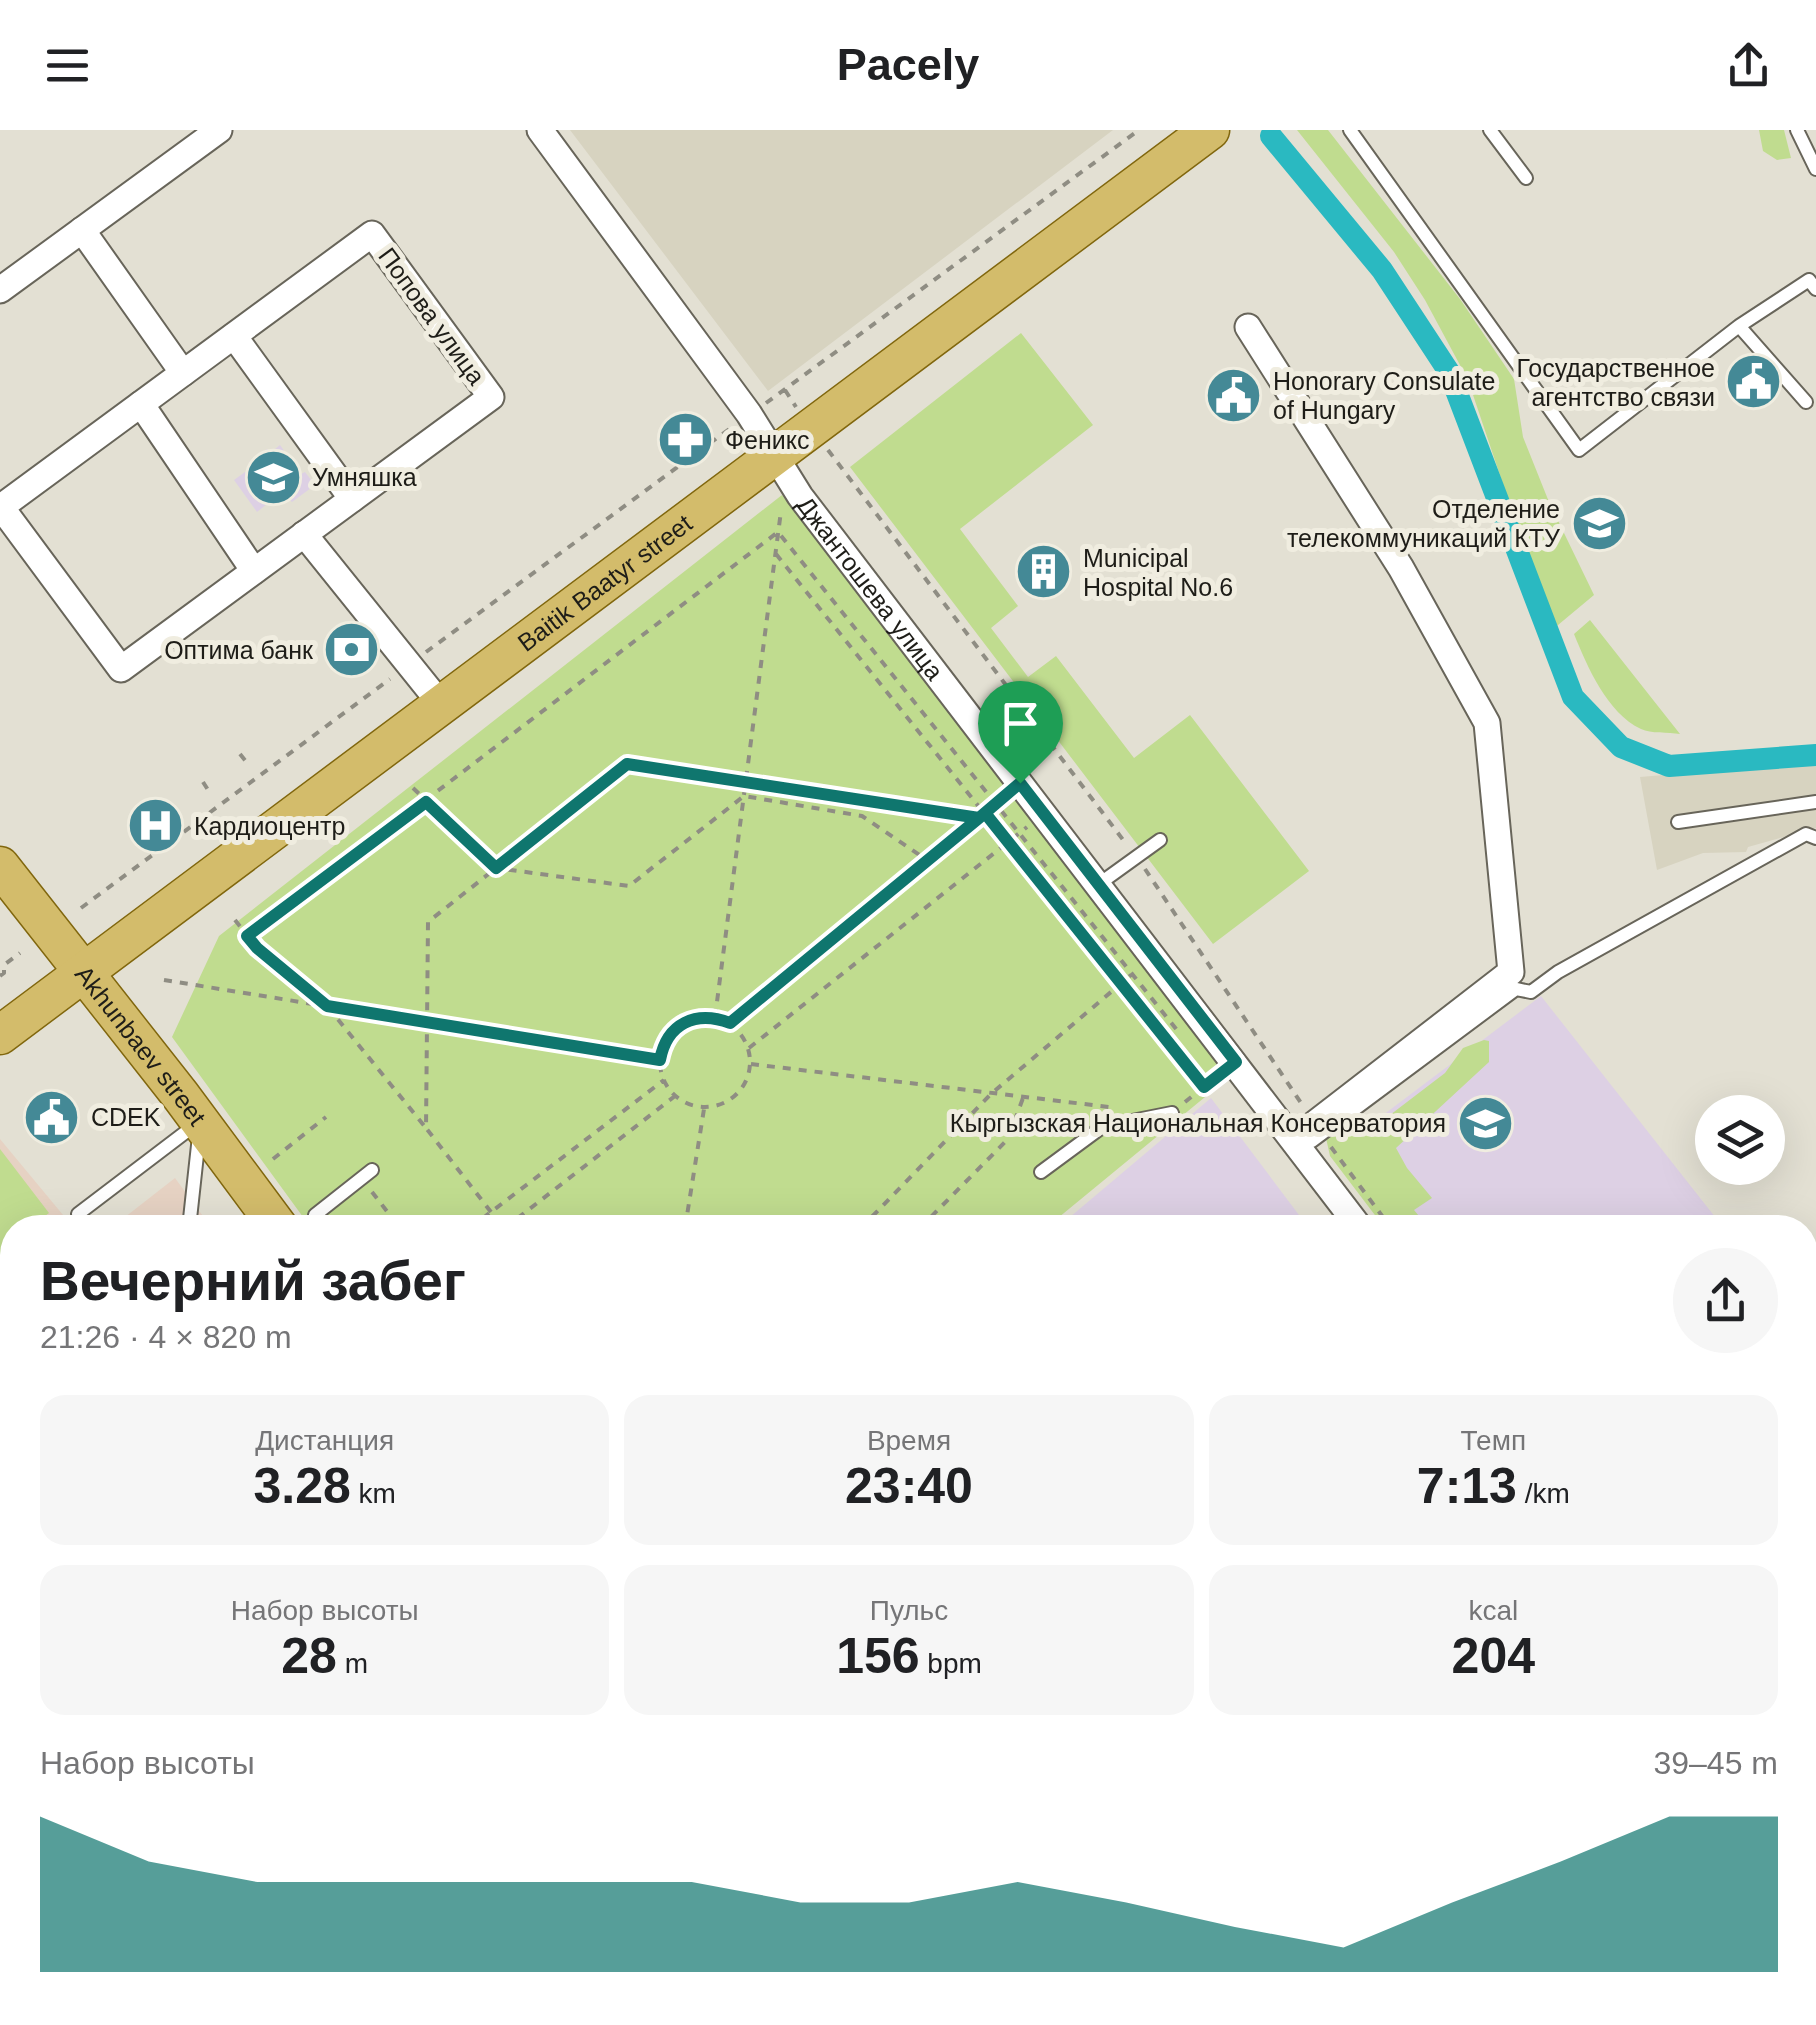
<!DOCTYPE html>
<html lang="ru">
<head>
<meta charset="utf-8">
<style>
	:root { --surface:#fff; --page:#f6f6f6; --text:#202124; --muted:#757577; --accent:#0f766e }
	body { margin:0; font-family:Arial,sans-serif; background:var(--page); color:var(--text); height:100vh; display:flex; flex-direction:column; font-size:38px; white-space:nowrap }
	* { box-sizing:border-box; margin:0 }
	p { font-size:32px; color:var(--muted) }
	.icon { flex:none; width:55px; height:55px; fill:none; stroke:currentColor; stroke-width:2; stroke-linecap:round; stroke-linejoin:round }
	.map { position:relative; flex:1; overflow:hidden }
	.side { position:absolute; left:0px; top:1085px; width:1818px; height:810px; display:flex; flex-direction:column; background:var(--surface); border-radius:40px 40px 0 0; box-shadow:0 10px 40px #0002 }
	.side>* { flex:none }
	.controls { position:absolute; left:1695px; top:965px; display:grid; gap:20px }
	.controls a { display:grid; place-items:center; width:90px; height:90px; border-radius:50%; background:var(--surface); box-shadow:0 10px 40px #0002; font-size:50px }
	.pin { position:absolute; display:grid; place-items:center; width:85px; height:85px; color:#fff; margin:-102px -42px; border-radius:50% 50% 50% 0; rotate:-45deg; box-shadow:0 0 10px #0007 }
	.pin .icon { rotate:45deg }
	.round { display:grid; place-items:center; flex:none; width:105px; height:105px; border-radius:52px; background:var(--page) }
	.head { display:flex; align-items:center; justify-content:space-between; height:170px; padding:0 40px }
	h1 { font-size:55px; font-weight:700; line-height:75px }
	.figures { display:grid; grid-template-columns:repeat(3,1fr); gap:15px; height:170px; padding:10px 40px }
	.figures div { display:grid; align-content:center; border-radius:25px; background:var(--page); text-align:center }
	.figures b { font-size:50px; font-weight:700 }
	.figures small { font-size:28px; font-weight:400 }
	.figures p { font-size:28px }
	.chart { height:280px; padding:20px 40px }
	.chart p { display:flex; justify-content:space-between }
	.chart svg { width:100%; height:180px; margin-top:10px; fill:var(--accent); opacity:.7 }
	header { display:flex; justify-content:space-between; align-items:center; height:130px; padding:0 40px; background:var(--surface); font-size:45px; font-weight:700 }
	.map>svg:first-child { display:block }
	.built { fill:#d7d3c0 }
	.education { fill:#ddd0e4 }
	.medical { fill:#e6d2c3 }
	.green { fill:#c0dc8f }
	.lines { fill:none; stroke-linecap:round; stroke-linejoin:round }
	.canal { stroke:#2ab9c1; stroke-width:22 }
	.lane-casing { stroke:#68655a; stroke-width:16 }
	.street-casing { stroke:#68655a; stroke-width:29 }
	.secondary-casing { stroke:#68655a; stroke-width:39 }
	.primary-casing { stroke:#81670e; stroke-width:41 }
	.path { stroke:#8f8d83; stroke-width:4; stroke-dasharray:8 8; stroke-linecap:butt }
	.lane { stroke:#fff; stroke-width:12 }
	.street { stroke:#fff; stroke-width:25 }
	.secondary { stroke:#e9ddb5; stroke-width:35 }
	.primary { stroke:#d3bc6b; stroke-width:38 }
	.route-casing { stroke:#fff; stroke-width:20 }
	.route { stroke:#0f766e; stroke-width:12 }
	.labels { text-anchor:middle; stroke-width:10; stroke-linejoin:round; paint-order:stroke }
	.street-label { font-size:25px; fill:#1e1d18; stroke:#f0ede0 }
	.poi-label { font-size:25px; fill:#1e1d18; stroke:#f0ede0; text-anchor:start }
</style>
</head>
<body>
<header><svg class="icon" aria-label="menu" viewBox="0 0 24 24"><path d="M4 6h16M4 12h16M4 18h16"/></svg>Pacely<svg class="icon" aria-label="share" viewBox="0 0 24 24"><path d="M12 15V3M7 8l5-5 5 5M5 13v7h14v-7"/></svg></header>
<div class="map">
<svg width="1816" height="1895" viewBox="0 0 1816 1895">
	<rect width="100%" height="100%" fill="#e3e0d3"/>
	<path class="built" d="M570,0H1113L768,261Z
		M1816,632V698L1748,717L1746,722L1703,723L1657,740L1640,647Z"/>
	<path class="education" d="M280,315L301,344L305,342L315,355L292,372L286,366L275,375L271,371L257,382L234,350L252,337L249,332L267,319L270,323Z
		M1541,866L1723,1097H1397L1338,1019Z
		M1211,968L1308,1097L1057,1098Z
		M1805,1201L1816,1215V1379L1805,1388Z
		M899,1883H1459L1443,1895H909Z"/>
	<path class="medical" d="M0,1009L73,1097L12,1098V1882H784L794,1895H0Z
		M175,1048L211,1097L111,1098Z"/>
	<path class="green" d="M1297,0H1328L1460,169L1514,249L1523,307L1549,372L1594,465L1552,500L1468,250L1425,170L1394,122Z
		M1759,0H1784L1791,28L1777,30L1763,21Z
		M1021,203L1093,295L960,399L1018,476L991,498L1028,547L1056,526L1134,628L1190,585L1309,741L1213,814L850,337Z
		M782,365L1233,944L1047,1097L311,1098L172,907L219,806Z
		M1590,490L1680,604C1668,602 1651,604 1641,599C1607,583 1587,536 1574,504Z
		M1484,910L1489,911V932L1396,1018L1407,1038L1432,1068L1414,1080L1428,1097H1384L1330,1026L1326,1008L1352,997L1369,1001L1445,943L1463,918Z
		M0,1019L49,1083L30,1097L12,1098V1111L1,1120L12,1135V1194L0,1204Z
		M1175,1883H1231L1214,1895H1185Z"/>
	<g class="lines">
		<path class="canal" d="M1271,6L1382,140L1449,242L1573,567L1621,617L1669,636L1816,625"/>
		<defs>
			<path id="lane" d="M1350,0L1579,320L1739,196L1809,150L1816,159
				M1490,0L1526,48
				M1797,0L1816,39
				M1739,196L1806,272
				M1678,692L1816,672
				M1099,754L1160,710
				M1312,1011L1516,859L1531,862L1558,842L1806,704L1816,708
				M1041,1042L1102,997L1172,983
				M78,1084L195,995
				M315,1085L372,1040
				M189,1098L199,1006
				M0,1223L12,1213
				M0,1384L12,1376
				M403,1882L411,1895
				M746,1882L755,1895
				M180,1895L187,1882
				M645,1895L663,1882
				M874,1895L892,1882"/>
			<g id="street">
				<path id="s1" d="M540,0L749,284L800,366L1360,1098"/>
				<path d="M82,100L183,243"/>
				<path d="M372,104L491,267L121,539L1,377Z"/>
				<path d="M0,160L219,0"/>
				<path d="M1248,197L1401,438L1487,593L1511,842L1295,1009"/>
				<path d="M234,206L352,369"/>
				<path d="M141,274L254,441"/>
				<path d="M304,404L440,573"/>
				<path d="M1805,1419L1816,1411"/>
				<path d="M1805,1685L1816,1699"/>
			</g>
			<path id="secondary" d="M1805,1655L1816,1647
				M1492,1895L1508,1882"/>
			<g id="primary">
				<path id="s2" d="M0,736L181,966L279,1098"/>
				<path id="s3" d="M0,905L1210,0"/>
				<path d="M855,1882L864,1895"/>
			</g>
		</defs>
		<use href="#lane" class="lane-casing"/>
		<use href="#street" class="street-casing"/>
		<use href="#secondary" class="secondary-casing"/>
		<use href="#primary" class="primary-casing"/>
		<path class="path" d="M785,260L796,277
			M766,273L1139,0
			M828,320L1127,715
			M776,424L1204,957
			M426,522L732,297
			M240,624L248,634
			M203,652L210,663
			M413,658L496,738L629,756L744,666L862,686L927,730
			M1145,739L1303,976
			M81,778L390,549
			M235,790L257,818L327,876L426,998
			M247,806L778,402L1181,905
			M0,846L4,843V835L20,823
			M164,850L660,930
			M660 932a45 45 0 1 1 90 0a45 45 0 1 1-90 0Z
			M715,887L781,381
			M730,893L1004,667
			M749,918L1027,697
			M751,934L1109,977
			M1185,972L1216,947
			M1331,1017L1391,1098
			M273,1029L326,987
			M372,1062L400,1098
			M491,1082L426,998L428,792L627,634L979,688
			M470,1098L664,950
			M505,1098L675,966
			M685,1098L704,979
			M861,1098L991,964L1131,845
			M920,1098L1008,1009L1023,968
			M486,1882L495,1895
			M807,1882L816,1895
			M509,1895L525,1882"/>
		<use href="#lane" class="lane"/>
		<use href="#street" class="street"/>
		<use href="#secondary" class="secondary"/>
		<use href="#primary" class="primary"/>
	</g>
	<g class="lines">
		<defs>
			<path id="route" d="M1020,653L979,688L730,893C696,880 667,893 660,930L327,876L257,818L247,806L426,672L496,738L627,634L979,688L985,683L1204,957L1236,932L1020,653"/>
		</defs>
		<use href="#route" class="route-casing"/>
		<use href="#route" class="route"/>
	</g>
	<defs>
		<symbol id="civic-disc" viewBox="-11 -11 22 22"><circle r="9.5" fill="#448996" stroke="#f0ede0"/><path d="M-.6-6.5H3V-4.5H.6V-3L4-1V1h2V6H-6V1h2V-1L-.6-3ZM-1.2 2.5V6h2.4V2.5Z" fill="#fff"/></symbol>
		<symbol id="pharmacy-disc" viewBox="-11 -11 22 22"><circle r="9.5" fill="#448996" stroke="#f0ede0"/><path d="M-2-6h4v4h4v4h-4v4h-4v-4h-4v-4h4Z" fill="#fff"/></symbol>
		<symbol id="school-disc" viewBox="-11 -11 22 22"><circle r="9.5" fill="#448996" stroke="#f0ede0"/><path d="M0-5L7-2L0 1L-7-2ZM-4 1L0 2.5L4 1V4Q0 6-4 4Z" fill="#fff"/></symbol>
		<symbol id="university-disc" viewBox="-11 -11 22 22"><circle r="9.5" fill="#448996" stroke="#f0ede0"/><path d="M0-5L7-2L0 1L-7-2ZM-4 1L0 2.5L4 1V4Q0 6-4 4Z" fill="#fff"/></symbol>
		<symbol id="building-disc" viewBox="-11 -11 22 22"><circle r="9.5" fill="#448996" stroke="#f0ede0"/><path d="M-4-6H4V6H1V3H-1V6H-4ZM-2.5-4.3h1.7v1.8h-1.7ZM.8-4.3h1.7v1.8H.8ZM-2.5-1h1.7V.8h-1.7ZM.8-1h1.7V.8H.8Z" fill="#fff"/></symbol>
		<symbol id="bank-disc" viewBox="-11 -11 22 22"><circle r="9.5" fill="#448996" stroke="#f0ede0"/><path d="M-6-4H6V4H-6ZM0-2.3a2.3 2.3 0 1 0 0 4.6a2.3 2.3 0 1 0 0-4.6Z" fill="#fff"/></symbol>
		<symbol id="hospital-disc" viewBox="-11 -11 22 22"><circle r="9.5" fill="#448996" stroke="#f0ede0"/><path d="M-5-5h3v3.5h4V-5h3V5h-3V1.5h-4V5h-3Z" fill="#fff"/></symbol>
	</defs>
	<g fill-rule="evenodd">
		<use href="#civic-disc" x="1722" y="220" width="63" height="63"/>
		<use href="#civic-disc" x="1202" y="234" width="63" height="63"/>
		<use href="#pharmacy-disc" x="654" y="278" width="63" height="63"/>
		<use href="#school-disc" x="242" y="316" width="63" height="63"/>
		<use href="#university-disc" x="1568" y="362" width="63" height="63"/>
		<use href="#building-disc" x="1012" y="410" width="63" height="63"/>
		<use href="#bank-disc" x="320" y="488" width="63" height="63"/>
		<use href="#hospital-disc" x="124" y="664" width="63" height="63"/>
		<use href="#civic-disc" x="20" y="956" width="63" height="63"/>
		<use href="#school-disc" x="1454" y="962" width="63" height="63"/>
	</g>
	<g class="labels">
		<g class="street-label">
			<text transform="translate(432 186) rotate(54)" y="9">Попова улица</text>
			<text dy="9" stroke="none"><textPath href="#s3" startOffset="755">Baitik Baatyr street</textPath></text>
			<text dy="9" stroke="none"><textPath href="#s1" startOffset="565">Джантошева улица</textPath></text>
			<text dy="9" stroke="none"><textPath href="#s2" startOffset="228">Akhunbaev street</textPath></text>
		</g>
		<g class="poi-label">
			<text x="1715" y="247" text-anchor="end">Государственное<tspan x="1715" dy="29">агентство связи</tspan></text>
			<text x="1273" y="260">Honorary Consulate<tspan x="1273" dy="29">of Hungary</tspan></text>
			<text x="725" y="319">Феникс</text>
			<text x="312" y="356">Умняшка</text>
			<text x="1560" y="388" text-anchor="end">Отделение<tspan x="1560" dy="29">телекоммуникаций КТУ</tspan></text>
			<text x="1083" y="437">Municipal<tspan x="1083" dy="29">Hospital No.6</tspan></text>
			<text x="313" y="529" text-anchor="end">Оптима банк</text>
			<text x="194" y="705">Кардиоцентр</text>
			<text x="91" y="996">CDEK</text>
			<text x="1446" y="1002" text-anchor="end">Кыргызская Национальная Консерватория</text>
		</g>
	</g>
</svg>
<div class="controls">
<a><svg class="icon" aria-label="layers" viewBox="0 0 24 24"><path d="M12 4l9 5-9 5-9-5zM3 14l9 5 9-5"/></svg></a>
</div>
<div class="pin" style="left:1020px;top:653px;background:#1e9e55"><svg class="icon" aria-label="arrive" viewBox="0 0 24 24"><path d="M6 21V4h12l-3 4 3 4H6"/></svg></div>
<section class="side">
<div class="head"><div><h1>Вечерний забег</h1><p>21:26 · 4 × 820 m</p></div><a class="round"><svg class="icon" aria-label="share" viewBox="0 0 24 24"><path d="M12 15V3M7 8l5-5 5 5M5 13v7h14v-7"/></svg></a></div>
<div class="figures">
<div><p>Дистанция</p><b>3.28<small> km</small></b></div>
<div><p>Время</p><b>23:40</b></div>
<div><p>Темп</p><b>7:13<small> /km</small></b></div>
</div>
<div class="figures">
<div><p>Набор высоты</p><b>28<small> m</small></b></div>
<div><p>Пульс</p><b>156<small> bpm</small></b></div>
<div><p>kcal</p><b>204</b></div>
</div>
<div class="chart"><p><span>Набор высоты</span>39–45 m</p>
<svg viewBox="0 0 160 44" preserveAspectRatio="none"><path d="M0 44V6L10 17L20 22L30 22L40 22L50 22L60 22L70 27L80 27L90 22L100 27L110 33L120 38L130 27L140 17L150 6L160 6V44z"/></svg>
</div>
</section>
</div>
</body>
</html>
